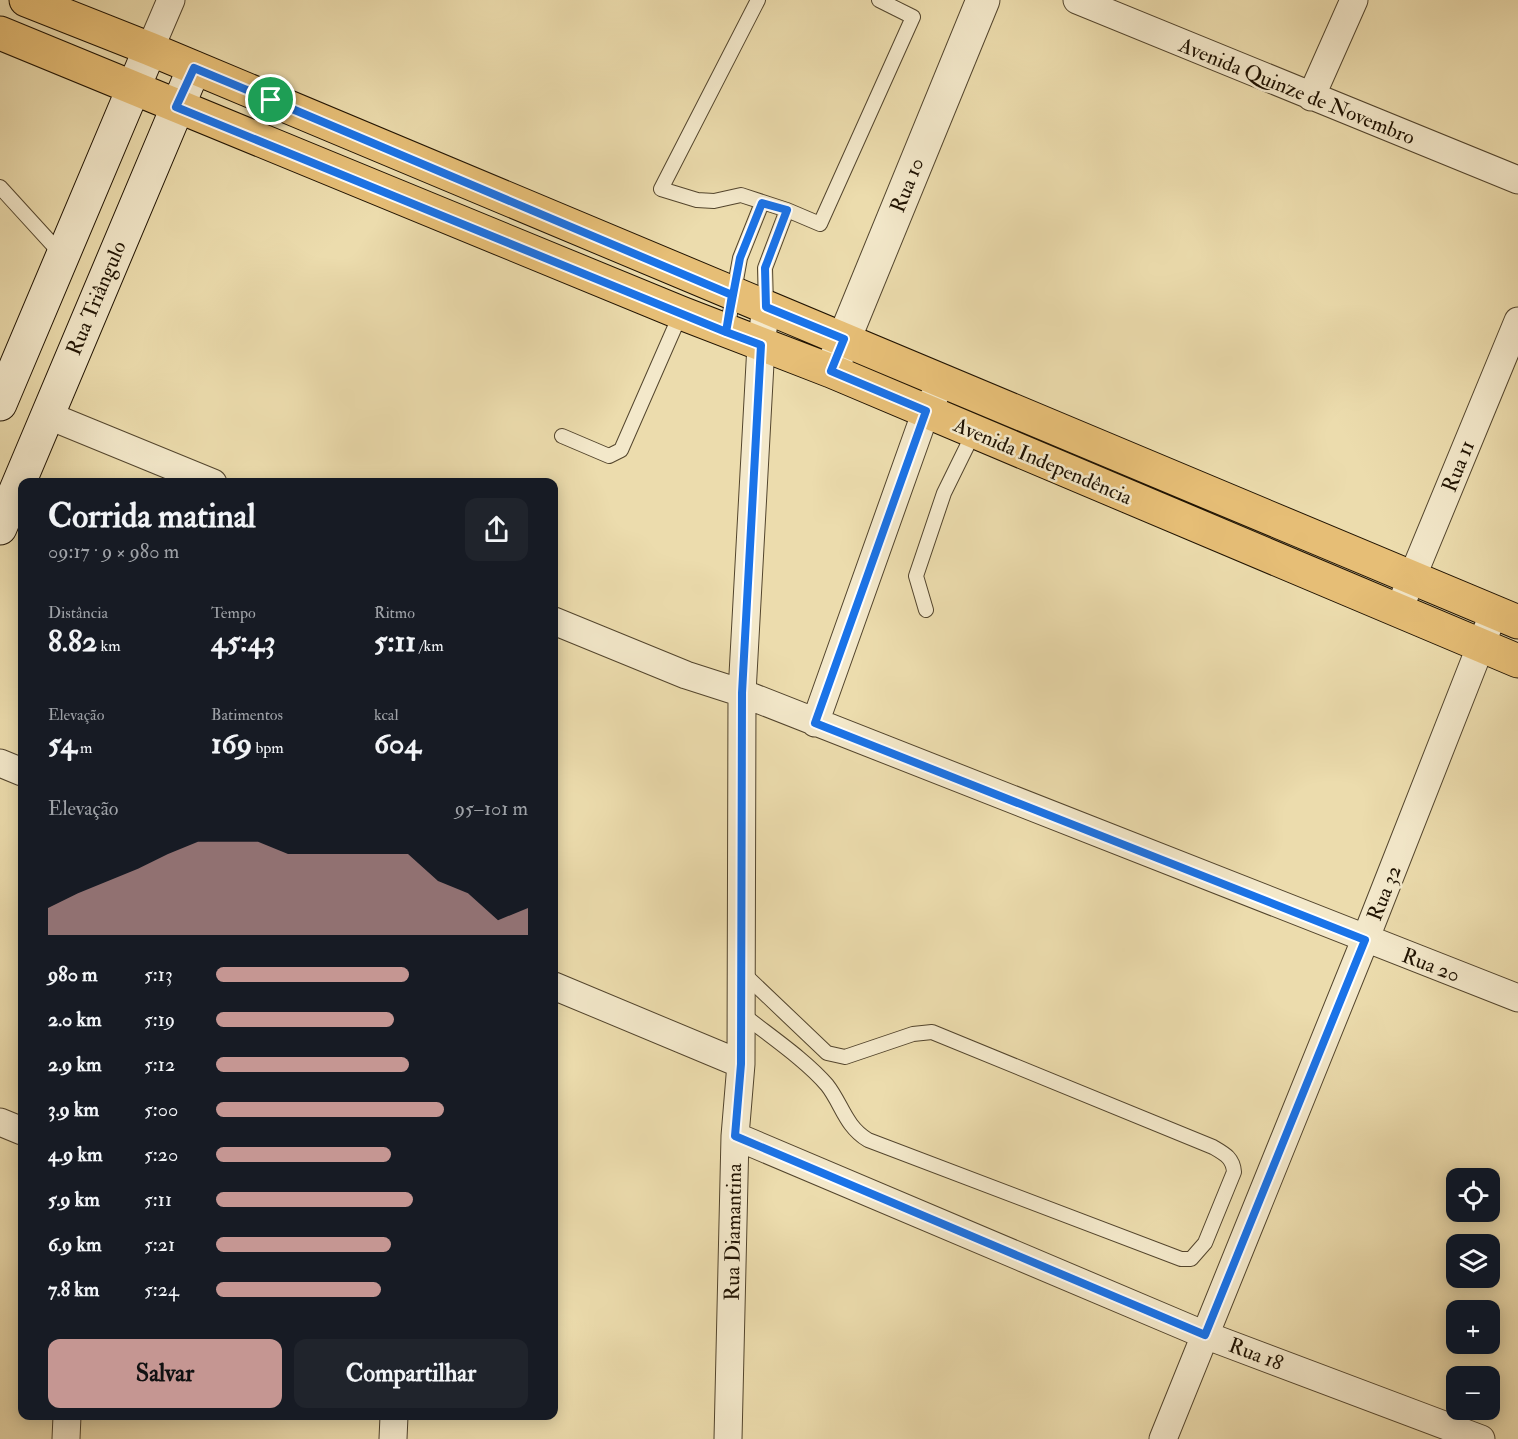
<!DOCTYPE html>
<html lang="pt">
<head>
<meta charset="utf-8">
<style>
	:root { --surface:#171b24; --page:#20242c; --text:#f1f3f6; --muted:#9ea1a6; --accent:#c59692 }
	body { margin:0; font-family:"IM FELL Double Pica",serif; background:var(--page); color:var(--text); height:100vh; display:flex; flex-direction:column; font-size:22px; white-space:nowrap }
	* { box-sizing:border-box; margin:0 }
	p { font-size:20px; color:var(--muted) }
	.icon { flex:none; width:33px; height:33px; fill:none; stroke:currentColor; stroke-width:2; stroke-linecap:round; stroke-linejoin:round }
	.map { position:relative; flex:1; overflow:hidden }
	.sheet { position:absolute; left:18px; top:478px; width:540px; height:942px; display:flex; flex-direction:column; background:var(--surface); border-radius:12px; box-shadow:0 3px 15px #0003 }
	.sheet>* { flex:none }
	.buttons { position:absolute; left:1446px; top:1168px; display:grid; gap:12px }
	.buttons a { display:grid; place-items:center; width:54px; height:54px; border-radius:12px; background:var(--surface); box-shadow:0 3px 15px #0003; font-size:30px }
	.pin { position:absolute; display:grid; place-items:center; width:51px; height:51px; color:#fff; margin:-26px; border:3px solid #fff; border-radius:50%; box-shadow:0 2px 6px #0007 }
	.round { display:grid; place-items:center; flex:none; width:63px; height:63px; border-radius:12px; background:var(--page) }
	.headline { display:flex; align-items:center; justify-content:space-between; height:102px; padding:0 30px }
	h1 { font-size:33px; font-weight:700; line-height:45px }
	.stats { display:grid; grid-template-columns:repeat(3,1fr); gap:9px; height:102px; padding:6px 30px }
	.stats div { display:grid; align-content:center }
	.stats b { font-size:30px; font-weight:700 }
	.stats small { font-size:16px; font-weight:400 }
	.stats p { font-size:16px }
	.chart { height:168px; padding:12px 30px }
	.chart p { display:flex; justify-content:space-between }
	.chart svg { width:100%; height:108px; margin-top:6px; fill:var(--accent); opacity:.7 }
	.primary-button { display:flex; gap:12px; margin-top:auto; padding:12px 30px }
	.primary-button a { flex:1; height:69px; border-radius:12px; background:var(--accent); color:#111; font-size:24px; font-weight:700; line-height:69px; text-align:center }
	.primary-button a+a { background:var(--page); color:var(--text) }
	ul { padding:0 30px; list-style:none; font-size:20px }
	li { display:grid; grid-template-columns:96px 72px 1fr; align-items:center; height:45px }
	li i { height:15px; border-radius:8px; background:var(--accent) }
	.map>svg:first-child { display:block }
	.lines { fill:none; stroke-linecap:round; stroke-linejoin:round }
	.service-casing { stroke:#53452d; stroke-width:16 }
	.minor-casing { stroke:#53452d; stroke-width:29 }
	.tertiary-casing { stroke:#53452d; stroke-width:35 }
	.secondary-casing { stroke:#201302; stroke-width:35 }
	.primary-casing { stroke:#201302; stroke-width:35 }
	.service { stroke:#f3e8ca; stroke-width:14 }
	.minor { stroke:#f3e8ca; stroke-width:27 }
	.tertiary { stroke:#f3e8ca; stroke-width:33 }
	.secondary { stroke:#f3e8ca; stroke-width:33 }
	.primary { stroke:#e6be76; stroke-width:33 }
	.route-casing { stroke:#fff; stroke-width:12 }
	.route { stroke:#1a73e8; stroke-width:8 }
	.labels { text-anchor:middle; stroke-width:5; stroke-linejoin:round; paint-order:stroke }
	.street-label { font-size:21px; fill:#201302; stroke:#f3e8ca }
</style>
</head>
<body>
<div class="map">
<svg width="1518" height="1439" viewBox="0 0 1518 1439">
	<rect width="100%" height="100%" fill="#ecdcad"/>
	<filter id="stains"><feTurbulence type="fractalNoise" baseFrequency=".00333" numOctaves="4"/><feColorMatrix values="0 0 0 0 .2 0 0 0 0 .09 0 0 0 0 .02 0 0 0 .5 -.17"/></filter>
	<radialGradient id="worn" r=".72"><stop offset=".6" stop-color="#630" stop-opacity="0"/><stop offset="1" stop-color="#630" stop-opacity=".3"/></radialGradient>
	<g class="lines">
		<defs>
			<path id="service" d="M758,0L661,189L697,200L714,201L741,195L787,210L820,224L913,17L879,0
				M0,187L62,255
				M766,306L765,268L787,210
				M727,330L740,258L762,203
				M562,436L609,456L621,450L681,313
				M926,610L916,576L944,493L974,432
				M741,1013C767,1034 806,1060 827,1085C842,1104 845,1126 868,1140L1181,1259H1191L1205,1243L1234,1172C1233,1158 1225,1154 1213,1147L932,1032L913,1034L845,1057L827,1053L742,972"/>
			<path id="minor" d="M1077,0L1518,180
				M150,49L171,0
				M1311,97L1354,0
				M47,415L213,483
				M1404,597L1518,321
				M554,621L686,675L742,693L1518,998
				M815,723L926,411L943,381
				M0,763L22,772
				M554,986L741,1064
				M0,1122L22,1131
				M735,1136L1205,1335L1481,1439
				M66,1439L67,1416
				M393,1439L394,1416
				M728,1439L735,1136L741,1064L742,693L761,345L766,307
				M1163,1439L1365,940L1494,612"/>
			<path id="tertiary" d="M833,366L983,0"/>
			<path id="secondary" d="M0,404L150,49
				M0,528L194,68"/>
			<path id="primary" d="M26,0L150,49L1518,622
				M0,33L681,313L831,371L1518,661"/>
		</defs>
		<use href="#service" class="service-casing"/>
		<use href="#minor" class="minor-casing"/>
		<use href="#tertiary" class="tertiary-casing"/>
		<use href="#secondary" class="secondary-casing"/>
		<use href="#primary" class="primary-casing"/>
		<use href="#service" class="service"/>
		<use href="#minor" class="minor"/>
		<use href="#tertiary" class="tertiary"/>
		<use href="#secondary" class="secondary"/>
		<use href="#primary" class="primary"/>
	</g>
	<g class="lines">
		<defs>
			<path id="route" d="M271,100L732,295L726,332L761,345L742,693L741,1064L735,1136L1205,1335L1365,940L815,723L926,411L831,371L844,339L766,307L765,268L787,210L762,203L740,258L726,332L176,107L194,68L271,100"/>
		</defs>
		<use href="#route" class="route-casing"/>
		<use href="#route" class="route"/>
	</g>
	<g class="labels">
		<g class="street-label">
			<text transform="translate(1297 91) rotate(22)" y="7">Avenida Quinze de Novembro</text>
			<text transform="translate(907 185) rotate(-68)" y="7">Rua 10</text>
			<text transform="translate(96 298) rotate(-67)" y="7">Rua Triângulo</text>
			<text transform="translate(1043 461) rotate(23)" y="7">Avenida Independência</text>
			<text transform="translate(1458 466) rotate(-68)" y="7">Rua 11</text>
			<text transform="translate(1384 893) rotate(-68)" y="7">Rua 32</text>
			<text transform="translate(1431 965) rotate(21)" y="7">Rua 20</text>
			<text transform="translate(733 1232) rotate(-89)" y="7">Rua Diamantina</text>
			<text transform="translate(1256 1354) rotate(21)" y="7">Rua 18</text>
		</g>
	</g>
	<rect width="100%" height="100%" filter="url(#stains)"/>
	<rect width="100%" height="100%" fill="url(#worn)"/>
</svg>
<div class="buttons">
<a><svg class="icon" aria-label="locate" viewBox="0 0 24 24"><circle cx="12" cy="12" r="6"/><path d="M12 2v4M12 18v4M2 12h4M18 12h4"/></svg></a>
<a><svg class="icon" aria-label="layers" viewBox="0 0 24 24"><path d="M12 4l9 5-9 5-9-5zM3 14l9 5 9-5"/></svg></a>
<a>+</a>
<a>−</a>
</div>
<div class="pin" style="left:271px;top:100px;background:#1e9e55"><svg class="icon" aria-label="arrive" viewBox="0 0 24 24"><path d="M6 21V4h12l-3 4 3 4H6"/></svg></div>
<section class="sheet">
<div class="headline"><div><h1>Corrida matinal</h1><p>09:17 · 9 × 980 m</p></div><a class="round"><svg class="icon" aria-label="share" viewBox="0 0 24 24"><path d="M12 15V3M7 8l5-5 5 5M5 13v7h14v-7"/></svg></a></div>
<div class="stats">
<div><p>Distância</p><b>8.82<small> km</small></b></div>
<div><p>Tempo</p><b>45:43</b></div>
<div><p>Ritmo</p><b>5:11<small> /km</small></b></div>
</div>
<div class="stats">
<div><p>Elevação</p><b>54<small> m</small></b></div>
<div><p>Batimentos</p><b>169<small> bpm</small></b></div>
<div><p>kcal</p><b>604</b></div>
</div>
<div class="chart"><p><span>Elevação</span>95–101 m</p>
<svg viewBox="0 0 160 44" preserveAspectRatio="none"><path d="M0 44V33L10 27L20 22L30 17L40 11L50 6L60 6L70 6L80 11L90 11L100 11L110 11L120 11L130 22L140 27L150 38L160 33V44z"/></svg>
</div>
<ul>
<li><b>980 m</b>5:13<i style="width:62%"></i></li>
<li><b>2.0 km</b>5:19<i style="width:57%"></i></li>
<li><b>2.9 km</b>5:12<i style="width:62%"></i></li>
<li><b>3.9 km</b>5:00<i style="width:73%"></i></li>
<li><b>4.9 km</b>5:20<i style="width:56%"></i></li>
<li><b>5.9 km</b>5:11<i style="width:63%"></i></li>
<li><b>6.9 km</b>5:21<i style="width:56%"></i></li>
<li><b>7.8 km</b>5:24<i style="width:53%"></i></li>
</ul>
<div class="primary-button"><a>Salvar</a><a>Compartilhar</a></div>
</section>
</div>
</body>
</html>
